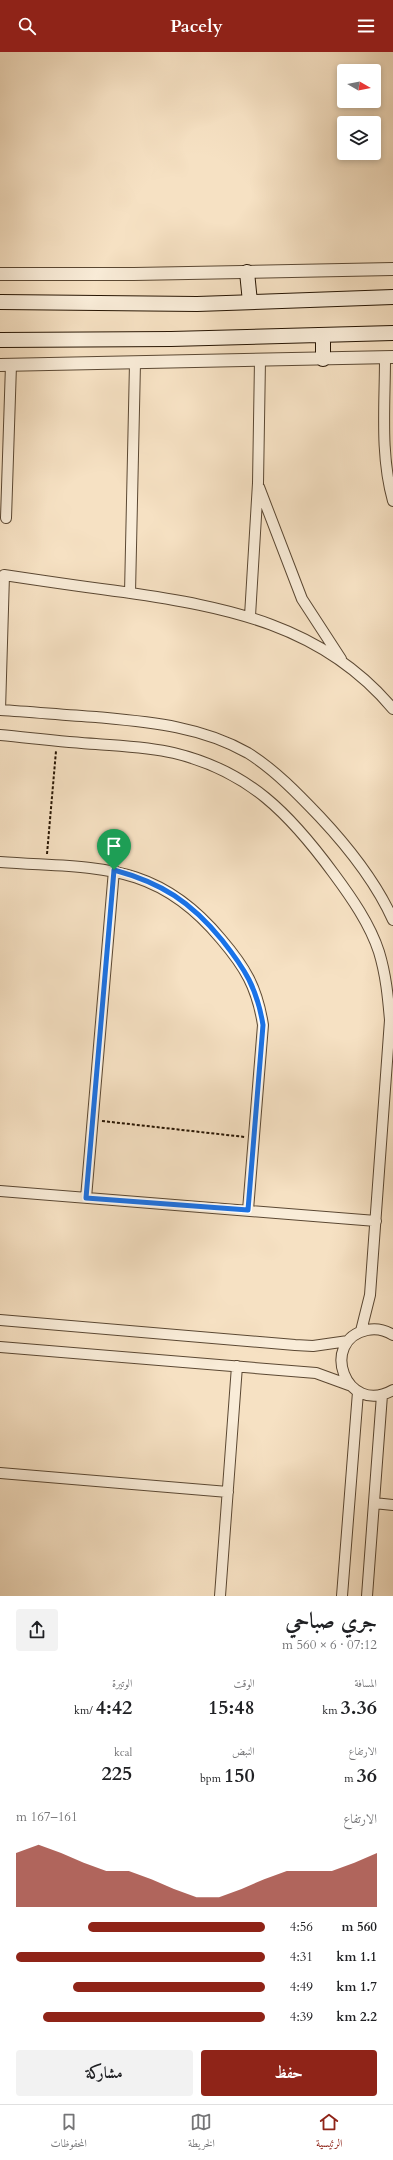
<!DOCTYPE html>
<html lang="ar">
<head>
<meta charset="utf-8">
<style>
	:root { --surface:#fff; --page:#f2f2f2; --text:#202124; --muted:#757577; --line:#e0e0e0; --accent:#8f2418 }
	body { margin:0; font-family:Cardo,Amiri,serif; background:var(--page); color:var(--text); direction:rtl; height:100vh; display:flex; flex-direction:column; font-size:15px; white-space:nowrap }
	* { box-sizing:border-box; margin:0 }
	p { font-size:13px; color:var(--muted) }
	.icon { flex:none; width:22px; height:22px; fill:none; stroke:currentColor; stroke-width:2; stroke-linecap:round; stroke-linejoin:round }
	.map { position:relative; height:1544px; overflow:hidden; direction:ltr }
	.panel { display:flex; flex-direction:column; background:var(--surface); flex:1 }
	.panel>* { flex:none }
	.needle { width:26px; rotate:99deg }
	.fabs { position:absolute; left:337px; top:12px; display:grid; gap:8px }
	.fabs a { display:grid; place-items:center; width:44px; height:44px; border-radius:4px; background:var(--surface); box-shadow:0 2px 6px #0003; font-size:20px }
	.pin { position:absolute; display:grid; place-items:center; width:34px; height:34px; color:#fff; margin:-41px -17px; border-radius:50% 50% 50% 0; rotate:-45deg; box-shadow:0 0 4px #0007 }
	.pin .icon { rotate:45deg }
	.round { display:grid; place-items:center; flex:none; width:42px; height:42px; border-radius:4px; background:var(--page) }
	.headline { display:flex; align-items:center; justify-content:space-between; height:68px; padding:0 16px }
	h1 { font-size:22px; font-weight:600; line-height:30px }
	.figures { display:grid; grid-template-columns:repeat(3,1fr); gap:6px; height:68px; padding:4px 16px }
	.figures div { display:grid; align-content:center }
	.figures b { font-size:20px; font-weight:600 }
	.figures small { font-size:11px; font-weight:400 }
	.figures p { font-size:11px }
	.chart { height:112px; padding:8px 16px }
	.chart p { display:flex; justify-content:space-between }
	.chart svg { width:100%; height:72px; margin-top:4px; fill:var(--accent); opacity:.7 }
	.primary-button { display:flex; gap:8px; margin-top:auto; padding:8px 16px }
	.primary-button a { flex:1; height:46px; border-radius:4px; background:var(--accent); color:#fff; font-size:16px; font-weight:600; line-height:46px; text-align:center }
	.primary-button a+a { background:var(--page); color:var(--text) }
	ul { padding:0 16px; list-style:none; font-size:13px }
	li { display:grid; grid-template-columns:64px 48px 1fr; align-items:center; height:30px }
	li i { height:10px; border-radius:5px; background:var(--accent) }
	header { display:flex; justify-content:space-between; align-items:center; height:52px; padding:0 16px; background:var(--accent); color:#fff; font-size:18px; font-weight:600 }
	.tab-bar { display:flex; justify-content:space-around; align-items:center; height:56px; border-top:1px solid var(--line); background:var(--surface); font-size:11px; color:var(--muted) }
	.tab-bar a { display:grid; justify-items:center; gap:2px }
	.tab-bar .selected { color:var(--accent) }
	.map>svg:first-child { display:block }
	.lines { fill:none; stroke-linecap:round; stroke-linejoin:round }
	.minor-casing { stroke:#5b4833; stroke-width:12 }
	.tertiary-casing { stroke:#5b4833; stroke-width:14 }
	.secondary-casing { stroke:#271503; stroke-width:16 }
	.path { stroke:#271503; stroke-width:2; stroke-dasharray:3 2; stroke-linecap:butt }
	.minor { stroke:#f9ecd8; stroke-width:10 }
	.tertiary { stroke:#f9ecd8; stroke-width:12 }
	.secondary { stroke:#f9ecd8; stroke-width:14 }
	.route-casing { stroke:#fff; stroke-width:8 }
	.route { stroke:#1a73e8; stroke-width:5 }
</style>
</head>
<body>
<header><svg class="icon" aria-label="menu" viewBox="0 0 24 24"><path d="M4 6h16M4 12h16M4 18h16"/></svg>Pacely<svg class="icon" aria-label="search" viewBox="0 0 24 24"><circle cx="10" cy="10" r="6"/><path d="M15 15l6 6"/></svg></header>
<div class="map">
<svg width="393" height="1544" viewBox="0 0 393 1544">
	<rect width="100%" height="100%" fill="#f6e1c3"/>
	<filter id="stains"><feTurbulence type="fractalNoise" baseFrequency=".005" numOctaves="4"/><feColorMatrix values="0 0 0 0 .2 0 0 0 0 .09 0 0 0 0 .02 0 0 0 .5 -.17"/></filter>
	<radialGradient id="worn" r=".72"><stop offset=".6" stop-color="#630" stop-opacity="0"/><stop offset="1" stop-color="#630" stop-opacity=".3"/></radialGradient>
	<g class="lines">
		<defs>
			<path id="minor" d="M385,306C385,354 380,402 393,449
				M259,435L302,547L341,607
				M6,466L11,313
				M130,541L135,311
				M250,564L258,431L260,308
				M0,658L4,523C44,529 84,535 124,540C227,555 323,573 393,657
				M0,658C32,660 64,663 96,665C149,670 201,674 248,701C274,717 299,743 320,765C349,796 376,830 393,868
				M0,683C32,686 64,690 96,692C122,694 149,695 174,701C249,719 290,762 334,822C351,845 370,872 379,900C386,923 388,945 390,968L370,1243L361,1279
				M0,810C93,817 155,807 221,887C245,915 257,935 263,973L248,1158
				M0,1139L376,1169
				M86,1146L114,818
				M0,1268L295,1293L313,1294L348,1289
				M393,1283C385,1278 376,1276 367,1278C319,1288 345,1365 393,1338
				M0,1295L316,1321L349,1333
				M0,1421L228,1440
				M374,1451L393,1453
				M220,1544L237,1314
				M342,1544L358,1340
				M367,1544L382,1343"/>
			<path id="tertiary" d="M0,222H134L393,217
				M0,313L393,305"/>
			<path id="secondary" d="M247,220L250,250
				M0,250L197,252L393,245
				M323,283V307
				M0,288L171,287L393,281"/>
		</defs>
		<use href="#minor" class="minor-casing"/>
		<use href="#tertiary" class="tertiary-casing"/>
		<use href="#secondary" class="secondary-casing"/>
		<path class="path" d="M47,802L56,699
			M102,1069L245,1085"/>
		<use href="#minor" class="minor"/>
		<use href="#tertiary" class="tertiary"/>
		<use href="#secondary" class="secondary"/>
	</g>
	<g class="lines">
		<defs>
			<path id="route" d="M114,818C162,831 191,850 222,888C245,917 257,936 263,973L248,1158L86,1146Z"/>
		</defs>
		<use href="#route" class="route-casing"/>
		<use href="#route" class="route"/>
	</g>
	<rect width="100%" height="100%" filter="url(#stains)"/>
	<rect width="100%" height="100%" fill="url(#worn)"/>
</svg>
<div class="fabs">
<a><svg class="needle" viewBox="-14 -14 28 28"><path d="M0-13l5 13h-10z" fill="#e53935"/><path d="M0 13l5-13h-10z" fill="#757577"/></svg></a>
<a><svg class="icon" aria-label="layers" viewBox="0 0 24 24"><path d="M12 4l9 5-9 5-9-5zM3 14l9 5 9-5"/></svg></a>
</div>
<div class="pin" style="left:114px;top:818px;background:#1e9e55"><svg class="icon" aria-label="arrive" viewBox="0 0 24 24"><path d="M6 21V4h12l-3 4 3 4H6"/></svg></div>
</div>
<section class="panel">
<div class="headline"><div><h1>جري صباحي</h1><p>07:12 · 6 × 560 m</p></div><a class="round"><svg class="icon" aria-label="share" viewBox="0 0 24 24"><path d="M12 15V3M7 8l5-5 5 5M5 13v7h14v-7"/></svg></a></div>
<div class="figures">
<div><p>المسافة</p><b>3.36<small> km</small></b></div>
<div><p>الوقت</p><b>15:48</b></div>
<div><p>الوتيرة</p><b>4:42<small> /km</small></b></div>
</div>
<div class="figures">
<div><p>الارتفاع</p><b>36<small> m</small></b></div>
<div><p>النبض</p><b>150<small> bpm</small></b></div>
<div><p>kcal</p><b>225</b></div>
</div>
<div class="chart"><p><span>الارتفاع</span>161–167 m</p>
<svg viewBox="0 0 160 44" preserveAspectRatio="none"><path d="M0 44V11L10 6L20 11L30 17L40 22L50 22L60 27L70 33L80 38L90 38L100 33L110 27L120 22L130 22L140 22L150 17L160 11V44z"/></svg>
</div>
<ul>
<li><b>560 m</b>4:56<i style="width:71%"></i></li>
<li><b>1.1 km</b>4:31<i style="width:100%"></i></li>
<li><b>1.7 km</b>4:49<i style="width:77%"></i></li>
<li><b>2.2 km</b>4:39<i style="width:89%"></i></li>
</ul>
<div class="primary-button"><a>حفظ</a><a>مشاركة</a></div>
</section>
<nav class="tab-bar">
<a class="selected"><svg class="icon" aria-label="home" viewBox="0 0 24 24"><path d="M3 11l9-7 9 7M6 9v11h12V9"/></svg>الرئيسية</a>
<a><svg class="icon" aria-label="map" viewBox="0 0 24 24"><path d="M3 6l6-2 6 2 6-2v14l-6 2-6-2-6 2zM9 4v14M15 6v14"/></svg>الخريطة</a>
<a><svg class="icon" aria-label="saved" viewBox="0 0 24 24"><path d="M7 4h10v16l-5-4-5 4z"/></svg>المحفوظات</a>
</nav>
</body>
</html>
